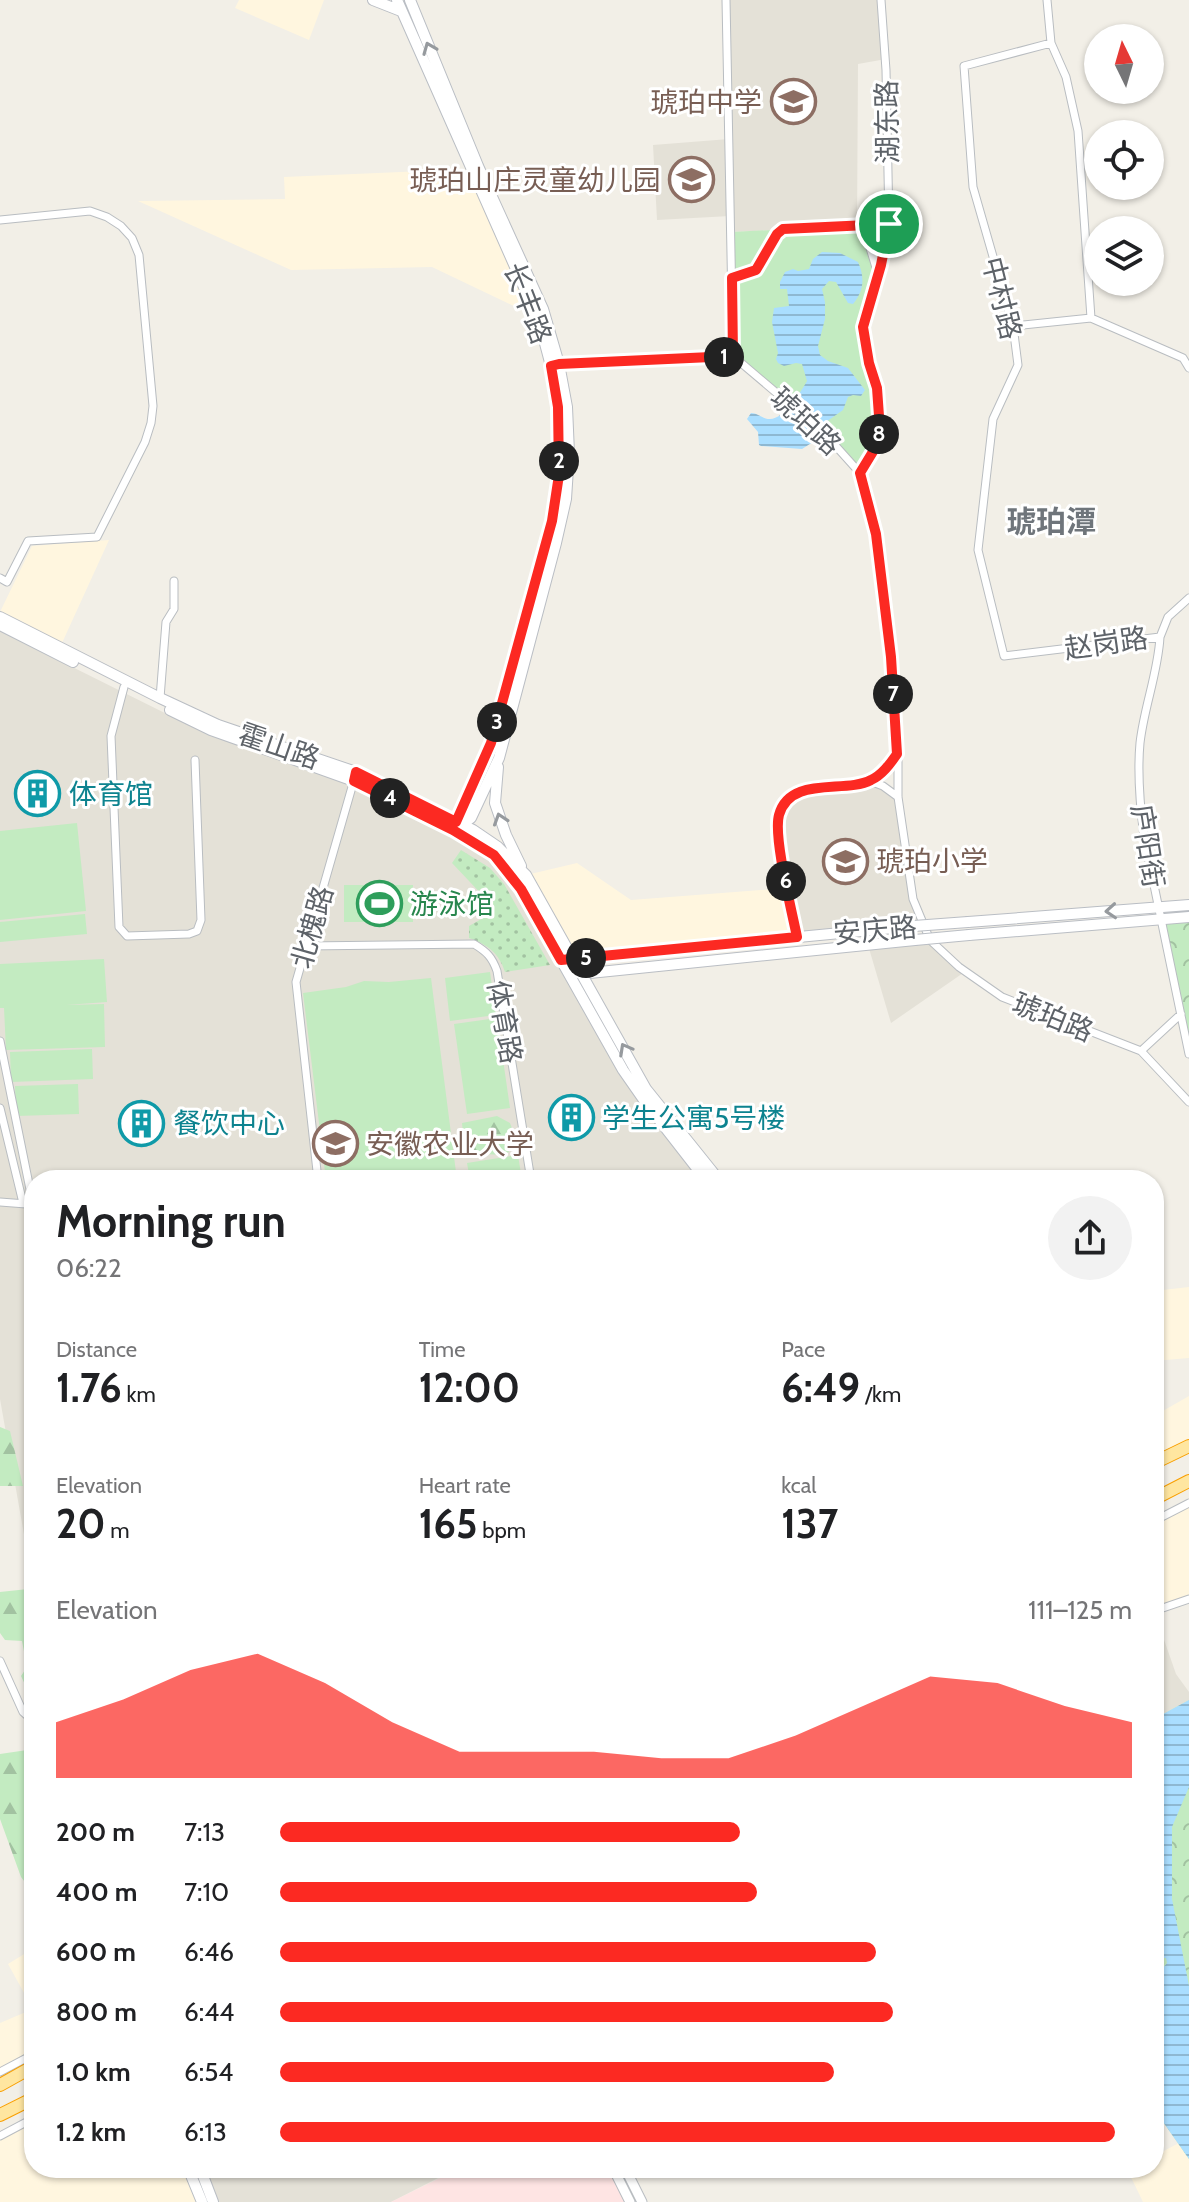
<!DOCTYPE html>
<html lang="en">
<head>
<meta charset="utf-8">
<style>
	:root { --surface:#fff; --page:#f2f2f2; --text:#202124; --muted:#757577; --accent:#fc2922 }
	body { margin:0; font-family:Cabin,"Noto Sans SC",sans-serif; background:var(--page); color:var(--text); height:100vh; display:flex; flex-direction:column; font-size:30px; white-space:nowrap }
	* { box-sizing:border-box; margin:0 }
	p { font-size:26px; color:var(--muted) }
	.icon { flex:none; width:44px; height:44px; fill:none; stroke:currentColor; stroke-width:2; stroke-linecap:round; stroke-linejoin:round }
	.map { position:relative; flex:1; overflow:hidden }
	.sheet { position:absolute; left:24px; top:1170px; width:1140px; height:1008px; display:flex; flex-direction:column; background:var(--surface); border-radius:32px; box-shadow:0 2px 6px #0004 }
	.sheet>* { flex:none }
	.needle { width:52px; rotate:355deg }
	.fabs { position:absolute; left:1084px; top:24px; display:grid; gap:16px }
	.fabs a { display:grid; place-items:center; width:80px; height:80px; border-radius:50%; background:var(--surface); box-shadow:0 2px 6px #0004; font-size:40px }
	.pin { position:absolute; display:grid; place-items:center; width:68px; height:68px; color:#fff; margin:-34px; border:4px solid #fff; border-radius:50%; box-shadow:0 2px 8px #0007 }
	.km { position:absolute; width:40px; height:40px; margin:-20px; border-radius:50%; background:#222; color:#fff; font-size:22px; line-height:40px; text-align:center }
	.round { display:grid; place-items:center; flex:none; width:84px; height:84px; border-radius:42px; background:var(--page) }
	.head { display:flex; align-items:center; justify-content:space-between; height:136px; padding:0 32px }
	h1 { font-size:44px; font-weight:700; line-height:60px }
	.stats { display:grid; grid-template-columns:repeat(3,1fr); gap:12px; height:136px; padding:8px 32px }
	.stats div { display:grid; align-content:center }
	.stats b { font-size:40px; font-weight:700 }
	.stats small { font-size:22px; font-weight:400 }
	.stats p { font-size:22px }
	.chart { height:224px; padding:16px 32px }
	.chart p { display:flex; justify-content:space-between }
	.chart svg { width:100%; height:144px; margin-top:8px; fill:var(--accent); opacity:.7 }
	ul { padding:0 32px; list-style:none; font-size:26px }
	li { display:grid; grid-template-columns:128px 96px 1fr; align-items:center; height:60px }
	li i { height:20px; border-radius:10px; background:var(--accent) }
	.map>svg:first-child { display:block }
	.commercial { fill:#fff6df }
	.education { fill:#e4e1d7 }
	.medical { fill:#fee4e3 }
	.grass { fill:url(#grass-dots) }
	.forest { fill:url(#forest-firs) }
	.park { fill:url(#park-crowns) }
	.garden { fill:#c3ebc1 }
	.water { fill:url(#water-rules) }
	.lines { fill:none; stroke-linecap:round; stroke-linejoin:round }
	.minor-casing { stroke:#b9bdc1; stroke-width:9 }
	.tertiary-casing { stroke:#b9bdc1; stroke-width:11 }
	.secondary-casing { stroke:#babec4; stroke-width:12 }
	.trunk-casing { stroke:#f99f00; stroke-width:14 }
	.minor { stroke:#fff; stroke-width:7 }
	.tertiary { stroke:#fff; stroke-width:9 }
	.secondary { stroke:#fff; stroke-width:10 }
	.trunk { stroke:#ffe6a0; stroke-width:12 }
	.secondary-bridge-casing { stroke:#babec4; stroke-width:12; stroke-linecap:butt }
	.secondary-bridge { stroke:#fff; stroke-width:10 }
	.oneway { stroke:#969a9e }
	.route-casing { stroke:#fff; stroke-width:16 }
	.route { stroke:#fc2922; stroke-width:10 }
	.labels { text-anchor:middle; stroke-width:6; stroke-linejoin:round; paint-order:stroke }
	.education-label { font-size:28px; fill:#785e54; stroke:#fff; text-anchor:end }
	.street-label { font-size:28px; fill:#5e6369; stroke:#fff }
	.culture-label { font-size:28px; fill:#0d838f; stroke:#fff; text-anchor:start }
	.leisure-label { font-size:28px; fill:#27864d; stroke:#fff; text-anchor:start }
	.neighbourhood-label { font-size:30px; font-weight:bold; fill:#6f757b; stroke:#fff }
</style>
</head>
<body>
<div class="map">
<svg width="1189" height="2202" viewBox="0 0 1189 2202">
	<defs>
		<pattern id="grass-dots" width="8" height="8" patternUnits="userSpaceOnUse" patternTransform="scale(2)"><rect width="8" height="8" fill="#c3ebc1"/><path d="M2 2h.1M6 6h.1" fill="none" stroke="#a2c2a1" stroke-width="1.8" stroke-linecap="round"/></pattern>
		<pattern id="forest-firs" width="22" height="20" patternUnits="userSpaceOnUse" patternTransform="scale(2)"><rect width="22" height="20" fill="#c3ebc1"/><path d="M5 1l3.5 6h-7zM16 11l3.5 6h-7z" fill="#a2c2a1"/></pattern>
		<pattern id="park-crowns" width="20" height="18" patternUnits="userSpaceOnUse" patternTransform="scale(2)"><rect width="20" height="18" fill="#c3ebc1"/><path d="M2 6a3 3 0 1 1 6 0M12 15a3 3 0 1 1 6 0" fill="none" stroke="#a2c2a1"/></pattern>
		<pattern id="water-rules" width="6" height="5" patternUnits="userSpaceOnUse" patternTransform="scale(2)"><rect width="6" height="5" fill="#aadeff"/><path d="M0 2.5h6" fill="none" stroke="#8eb8d2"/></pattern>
	</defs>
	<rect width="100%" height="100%" fill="#f2efe7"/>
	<path class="commercial" d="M239,0H324L309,40L235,8Z
		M471,169L537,317L432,267L291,270L138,201L285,199L284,177Z
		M109,540L62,643L0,612L32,546Z
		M577,863L631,900L788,888L797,937L574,959L526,875Z
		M1189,1287V1358L1154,1361V1291Z
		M1189,1396V1440L1154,1458V1416Z
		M1189,1503V1599L1154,1611V1521Z
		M34,1948V2051L0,2068V2023L33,2009L8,1964Z
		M34,2118V2168H188L202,2202H0V2136Z
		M1179,2143L1189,2159V2202H1143L1127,2169L1154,2168V2156Z"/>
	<path class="education" d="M726,0H881L886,59L858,64L857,226L731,232L730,216L657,220L653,145L729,139Z
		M0,631L207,734L350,785L449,834L490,859L518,893L619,1074L642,1107L699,1180H34V1591L0,1399Z
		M870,781L898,797L913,899L924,924L797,937L778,834L779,814L800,791Z
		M930,940L966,971L891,1023L868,945Z
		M1154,1611L1176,1674L1189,1692V1700L1154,1719Z
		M200,2168H379L382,2173L394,2168H438L442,2176L391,2202H213Z"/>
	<path class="medical" d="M438,2168H613L630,2202H391L442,2177Z"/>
	<path class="grass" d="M461,850L490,868L504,884L550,965L505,972C499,953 488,945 469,938V926L492,913L486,899L452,863Z"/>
	<path class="forest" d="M497,1116L510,1123L515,1136L504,1144L509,1152L504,1155L465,1153L462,1123Z
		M0,1427L10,1431L23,1486H0Z
		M28,1589L34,1592V1704L21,1676L27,1667L22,1641L5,1640L0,1633V1592Z
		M34,1749V1894L21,1877L0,1819V1754Z"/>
	<path class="park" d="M1189,917V1054L1161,920Z
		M1189,1700V2159L1154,2109V1719Z"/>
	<path class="garden" d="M889,224L863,327L877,388V445L860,473L825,434L733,356L731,232Z
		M77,823L86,911L0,920V831Z
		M344,885H413V922H344Z
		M85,914L87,934L0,942V922Z
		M104,959L107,1002L66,1005L104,1004L105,1047L6,1050L4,1008H0V964Z
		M490,972L496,1015L450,1021L445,978Z
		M431,978L457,1180H433L435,1170L354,1180H326L303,993L346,987L364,981L389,982Z
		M497,1018L510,1108L467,1114L454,1024Z
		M92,1049L93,1079L11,1082L10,1052Z
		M78,1084L79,1114L16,1116L15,1086Z
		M518,1155L522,1180H470L467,1163Z"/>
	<path class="water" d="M822,252L840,253L858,262C865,277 864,291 853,304L848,303L836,282L829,281L822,289L825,302V319L818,346L820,355L828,361L848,368L865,390L861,396L853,395L848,397L843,410L826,422L813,442L802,449L761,446L759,445L758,432L747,419L751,413C758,413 762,419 770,419C784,419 801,392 807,381L802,364L796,363L784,366L778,363L776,359L778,353L772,322L774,308L789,306L787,289H780V282L785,272L793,269L798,271L809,269L813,259Z
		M1189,1700V1787L1172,1827V1899L1189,1986V2159L1154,2109V1978H1158L1160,1973L1159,1964L1163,1968L1167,1963L1166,1958H1161V1945L1154,1935V1719Z"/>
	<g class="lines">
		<defs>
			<path id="minor" d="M726,0L733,356L825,434L860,473L876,534L891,657L898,762V797L913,899L930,940L959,967L1002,997L1141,1051
				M1047,0L1051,43L964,66L973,187L1013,326L1018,365L993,419L978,550L1004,656L1160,637L1168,617L1189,598
				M1051,43L1066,77L1078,131L1091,318L1183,358L1189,368
				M0,220L90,211L107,217L121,226L132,238L139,255L153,406L151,423L145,442L97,537L28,541L7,582L0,578
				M857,226L870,248L878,274
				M732,278L756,270L777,234L783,229L889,224
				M1013,326L1091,318
				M556,365L733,356
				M860,473L877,445L880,430L877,388L869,363L863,327L881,265L889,224L886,70L881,0
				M1160,637C1158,673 1144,707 1140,743C1137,775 1140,806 1144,837L1189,1054
				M124,687L111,736L119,927L127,936L189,934L197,931L201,920L195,760
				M160,698L166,622L174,609V581
				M870,781L886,769L897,755
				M797,937L778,834L779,814L787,803L800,791L870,781L883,786L898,797
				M306,946L474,944C487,952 492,957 497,971L531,1180
				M1181,1014L1141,1051L1189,1102
				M0,1041L33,1204
				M0,1108L23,1203
				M318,1180L296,982L354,780
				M0,1202L26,1204
				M1154,1521L1189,1503
				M1154,1611L1189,1599
				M0,1661L23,1712L34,1722
				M0,2072L34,2054
				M0,2136L34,2118"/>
			<path id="tertiary" d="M613,2168L630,2202
				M625,2168L642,2202"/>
			<path id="secondary" d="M373,0L401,11
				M397,0L539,321L551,366L558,407L559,475L552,521L491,743L455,825
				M410,0L478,166L543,309L559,364L567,407L569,453L566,499L556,543L499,758L471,818L458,827
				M0,617L160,698L218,725L356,772L473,830L498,847L526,875L646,1089L719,1180
				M0,625L73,662
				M170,710L211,730L354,781L453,830L494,855L521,889L623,1070L646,1103L706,1180
				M498,767L495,803L506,835L521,866
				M968,922L1189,905
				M969,935L1189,917
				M570,959L914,926
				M580,974L915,940
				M188,2168L202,2202
				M200,2168L213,2202"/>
			<path id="trunk" d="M1154,1463L1189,1446
				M1154,1499L1189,1481
				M0,2085L34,2066
				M0,2115L34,2098"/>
		</defs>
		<use href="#minor" class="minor-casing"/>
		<use href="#tertiary" class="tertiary-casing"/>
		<use href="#secondary" class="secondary-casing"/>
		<use href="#trunk" class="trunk-casing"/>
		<use href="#minor" class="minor"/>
		<use href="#tertiary" class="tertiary"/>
		<use href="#secondary" class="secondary"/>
		<use href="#trunk" class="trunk"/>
		<defs>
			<path id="secondary-bridge" d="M914,926L968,922
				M915,940L969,935"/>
		</defs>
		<use href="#secondary-bridge" class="secondary-bridge-casing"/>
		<use href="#secondary-bridge" class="secondary-bridge"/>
	</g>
	<defs><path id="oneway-chevron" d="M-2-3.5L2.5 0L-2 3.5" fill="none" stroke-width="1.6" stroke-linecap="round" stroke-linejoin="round" transform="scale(2)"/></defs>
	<g class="oneway">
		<use href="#oneway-chevron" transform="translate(429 48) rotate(-112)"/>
		<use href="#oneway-chevron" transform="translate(500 819) rotate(-108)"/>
		<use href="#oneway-chevron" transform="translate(1111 911) rotate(176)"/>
		<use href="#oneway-chevron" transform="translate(625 1049) rotate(-119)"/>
	</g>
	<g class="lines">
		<defs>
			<path id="route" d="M889,224L881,265L863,327L869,363L877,388L880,430L877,445L860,473L876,534L891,657L897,754C890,764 882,775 871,780C845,794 790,775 779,815C773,836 792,912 797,937L561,960L521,889L494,855L453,830L354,781L356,772L456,822L491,743L552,521L559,475L558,407L551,366L559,364L733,356L732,278L756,270L777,234L783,229Z"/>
		</defs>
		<use href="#route" class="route-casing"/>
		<use href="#route" class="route"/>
	</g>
	<defs>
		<symbol id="school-ring" viewBox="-11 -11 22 22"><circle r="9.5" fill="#fff" stroke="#8d6e63" stroke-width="1.5"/><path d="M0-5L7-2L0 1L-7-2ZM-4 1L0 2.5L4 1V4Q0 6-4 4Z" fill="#8d6e63"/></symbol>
		<symbol id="building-ring" viewBox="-11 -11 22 22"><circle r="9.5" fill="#fff" stroke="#0f9aa8" stroke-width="1.5"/><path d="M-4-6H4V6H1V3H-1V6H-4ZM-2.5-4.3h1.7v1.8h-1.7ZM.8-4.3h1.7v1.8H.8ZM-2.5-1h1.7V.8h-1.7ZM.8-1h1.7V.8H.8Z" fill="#0f9aa8"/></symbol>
		<symbol id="stadium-ring" viewBox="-11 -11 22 22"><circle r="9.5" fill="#fff" stroke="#2e9e5b" stroke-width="1.5"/><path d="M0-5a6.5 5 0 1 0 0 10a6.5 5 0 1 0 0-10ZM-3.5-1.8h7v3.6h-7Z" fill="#2e9e5b"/></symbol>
		<symbol id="university-ring" viewBox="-11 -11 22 22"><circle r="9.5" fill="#fff" stroke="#8d6e63" stroke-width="1.5"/><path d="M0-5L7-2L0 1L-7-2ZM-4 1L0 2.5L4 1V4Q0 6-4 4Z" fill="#8d6e63"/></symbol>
	</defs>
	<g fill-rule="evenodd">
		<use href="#school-ring" x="768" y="76" width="51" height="51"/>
		<use href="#school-ring" x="666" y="154" width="51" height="51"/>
		<use href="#building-ring" x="12" y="768" width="51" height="51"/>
		<use href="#school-ring" x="820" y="836" width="51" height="51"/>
		<use href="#stadium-ring" x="354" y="878" width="51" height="51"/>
		<use href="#building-ring" x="546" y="1092" width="51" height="51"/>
		<use href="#building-ring" x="116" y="1098" width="51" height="51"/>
		<use href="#university-ring" x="310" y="1118" width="51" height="51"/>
	</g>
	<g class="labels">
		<g class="education-label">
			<text x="762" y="112">琥珀中学</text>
			<text x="661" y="190">琥珀山庄灵童幼儿园</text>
			<text x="876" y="871" text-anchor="start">琥珀小学</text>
			<text x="366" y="1154" text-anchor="start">安徽农业大学</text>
		</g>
		<g class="street-label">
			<text transform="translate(887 122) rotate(-91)" y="10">湖东路</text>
			<text transform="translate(1002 298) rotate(76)" y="10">中村路</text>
			<text transform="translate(528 303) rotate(69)" y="10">长丰路</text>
			<text transform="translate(806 421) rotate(43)" y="10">琥珀路</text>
			<text transform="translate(1106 643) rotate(-8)" y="10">赵岗路</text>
			<text transform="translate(279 746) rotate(19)" y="10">霍山路</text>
			<text transform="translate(1148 846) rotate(81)" y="10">庐阳街</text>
			<text transform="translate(312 927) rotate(-74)" y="10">北槐路</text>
			<text transform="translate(875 930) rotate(-5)" y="10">安庆路</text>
			<text transform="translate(1053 1017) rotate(22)" y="10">琥珀路</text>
			<text transform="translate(505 1022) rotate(80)" y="10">体育路</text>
		</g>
		<g class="culture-label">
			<text x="69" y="804">体育馆</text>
			<text x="602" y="1128">学生公寓5号楼</text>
			<text x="173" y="1133">餐饮中心</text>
		</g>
		<g class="leisure-label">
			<text x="410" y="914">游泳馆</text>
		</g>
		<g class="neighbourhood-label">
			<text x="1051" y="532">琥珀潭</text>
		</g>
	</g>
</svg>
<div class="fabs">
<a><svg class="needle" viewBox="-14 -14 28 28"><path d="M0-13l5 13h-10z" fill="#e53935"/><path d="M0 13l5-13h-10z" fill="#757577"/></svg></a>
<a><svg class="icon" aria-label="locate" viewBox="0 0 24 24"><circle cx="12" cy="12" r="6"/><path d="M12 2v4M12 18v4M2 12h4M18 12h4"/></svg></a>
<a><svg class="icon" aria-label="layers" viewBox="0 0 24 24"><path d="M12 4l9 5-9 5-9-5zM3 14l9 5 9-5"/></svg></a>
</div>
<div class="pin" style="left:889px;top:224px;background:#1e9e55"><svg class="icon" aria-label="arrive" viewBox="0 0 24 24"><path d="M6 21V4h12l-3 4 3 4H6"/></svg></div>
<b class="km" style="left:724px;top:357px">1</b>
<b class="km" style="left:559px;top:461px">2</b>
<b class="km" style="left:497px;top:722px">3</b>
<b class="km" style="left:390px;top:798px">4</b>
<b class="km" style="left:586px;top:958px">5</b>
<b class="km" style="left:786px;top:881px">6</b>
<b class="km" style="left:893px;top:694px">7</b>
<b class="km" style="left:879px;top:434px">8</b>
<section class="sheet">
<div class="head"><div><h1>Morning run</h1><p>06:22</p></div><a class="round"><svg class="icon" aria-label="share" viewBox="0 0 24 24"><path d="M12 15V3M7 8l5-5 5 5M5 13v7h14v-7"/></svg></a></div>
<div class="stats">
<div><p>Distance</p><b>1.76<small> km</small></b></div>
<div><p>Time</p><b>12:00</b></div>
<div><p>Pace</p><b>6:49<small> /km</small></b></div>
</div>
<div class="stats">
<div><p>Elevation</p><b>20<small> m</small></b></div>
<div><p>Heart rate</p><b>165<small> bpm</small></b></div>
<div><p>kcal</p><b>137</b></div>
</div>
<div class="chart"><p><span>Elevation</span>111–125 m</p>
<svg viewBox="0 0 160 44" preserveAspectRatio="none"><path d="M0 44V27L10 20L20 11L30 6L40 15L50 27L60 36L70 36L80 36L90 38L100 38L110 31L120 22L130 13L140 15L150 22L160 27V44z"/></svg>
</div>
<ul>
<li><b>200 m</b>7:13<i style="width:54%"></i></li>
<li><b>400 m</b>7:10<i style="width:56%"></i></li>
<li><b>600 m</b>6:46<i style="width:70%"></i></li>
<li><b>800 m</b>6:44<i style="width:72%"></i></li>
<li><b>1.0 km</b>6:54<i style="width:65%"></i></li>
<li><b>1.2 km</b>6:13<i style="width:98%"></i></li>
</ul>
</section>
</div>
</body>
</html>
